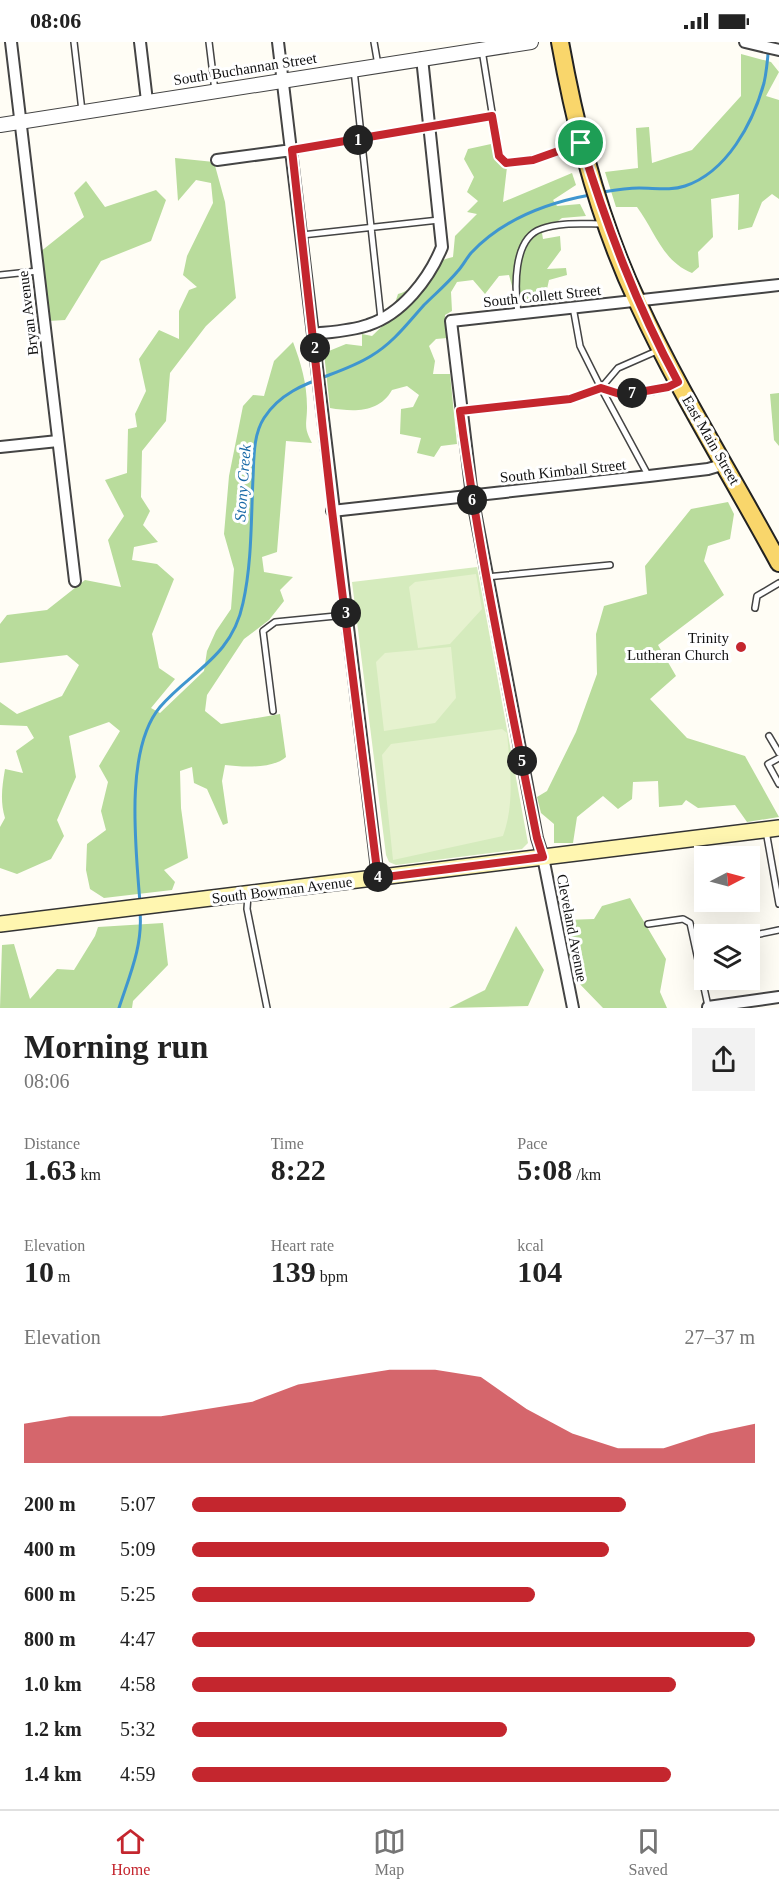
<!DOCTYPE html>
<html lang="en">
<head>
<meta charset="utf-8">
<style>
	:root { --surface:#fff; --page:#f2f2f2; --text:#222; --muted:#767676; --line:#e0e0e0; --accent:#c4262e }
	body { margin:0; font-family:"Times New Roman",serif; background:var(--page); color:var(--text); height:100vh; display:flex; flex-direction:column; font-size:22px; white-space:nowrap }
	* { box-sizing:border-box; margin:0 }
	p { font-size:20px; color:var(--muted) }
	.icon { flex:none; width:33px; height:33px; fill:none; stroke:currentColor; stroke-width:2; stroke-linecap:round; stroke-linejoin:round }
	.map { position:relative; height:966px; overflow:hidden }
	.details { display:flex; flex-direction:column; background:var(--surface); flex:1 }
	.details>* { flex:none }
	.needle { width:39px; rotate:84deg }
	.controls { position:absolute; left:694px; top:804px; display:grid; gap:12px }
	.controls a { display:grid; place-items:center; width:66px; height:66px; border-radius:0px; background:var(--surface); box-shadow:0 6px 24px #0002; font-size:30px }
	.pin { position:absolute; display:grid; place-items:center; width:51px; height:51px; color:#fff; margin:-26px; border:3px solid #fff; border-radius:50%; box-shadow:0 2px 6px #0007 }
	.km { position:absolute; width:30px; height:30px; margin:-15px; border-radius:50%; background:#222; color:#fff; font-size:16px; line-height:30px; text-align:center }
	.round { display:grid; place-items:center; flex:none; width:63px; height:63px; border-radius:0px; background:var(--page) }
	.overview { display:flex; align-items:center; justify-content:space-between; height:102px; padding:0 24px }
	h1 { font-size:33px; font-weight:800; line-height:45px }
	.metrics { display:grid; grid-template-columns:repeat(3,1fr); gap:9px; height:102px; padding:6px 24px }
	.metrics div { display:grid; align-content:center }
	.metrics b { font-size:30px; font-weight:800 }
	.metrics small { font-size:16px; font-weight:400 }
	.metrics p { font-size:16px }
	.chart { height:168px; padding:12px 24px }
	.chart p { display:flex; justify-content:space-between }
	.chart svg { width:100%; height:108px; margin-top:6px; fill:var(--accent); opacity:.7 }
	ul { padding:0 24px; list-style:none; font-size:20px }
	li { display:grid; grid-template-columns:96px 72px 1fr; align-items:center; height:45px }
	li i { height:15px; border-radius:8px; background:var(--accent) }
	.status { display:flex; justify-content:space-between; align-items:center; height:42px; padding:0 30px; background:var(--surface); direction:ltr }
	.status svg { height:16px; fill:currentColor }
	.tab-bar { display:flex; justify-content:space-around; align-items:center; height:84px; border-top:2px solid var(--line); background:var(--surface); font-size:16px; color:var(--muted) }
	.tab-bar a { display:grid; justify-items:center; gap:3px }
	.tab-bar .active { color:var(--accent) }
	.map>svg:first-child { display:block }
	.green { fill:#d5ebbd }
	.forest { fill:#b9dc9c }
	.pitch { fill:#e6f2cf }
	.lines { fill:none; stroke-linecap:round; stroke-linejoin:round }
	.stream { stroke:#3f96cf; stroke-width:3 }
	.service-casing { stroke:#444; stroke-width:8 }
	.minor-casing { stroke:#444; stroke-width:14 }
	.tertiary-casing { stroke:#444; stroke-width:16 }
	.secondary-casing { stroke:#333; stroke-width:18 }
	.primary-casing { stroke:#222; stroke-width:20 }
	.service { stroke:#fff; stroke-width:5 }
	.minor { stroke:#fff; stroke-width:10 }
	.tertiary { stroke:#fff; stroke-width:14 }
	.secondary { stroke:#fff6b0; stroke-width:15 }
	.primary { stroke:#f9d66b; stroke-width:16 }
	.route-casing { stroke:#fff; stroke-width:12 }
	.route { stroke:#c4262e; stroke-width:8 }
	.poi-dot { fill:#c4262e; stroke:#fff; stroke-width:2 }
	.labels { text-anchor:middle; stroke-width:6; stroke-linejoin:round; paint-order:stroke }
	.street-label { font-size:15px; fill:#111; stroke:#fff }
	.poi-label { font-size:15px; fill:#111; stroke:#fff; text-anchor:end }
	.water-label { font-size:16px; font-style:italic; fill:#1768a6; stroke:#fff }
</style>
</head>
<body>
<div class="status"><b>08:06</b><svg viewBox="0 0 49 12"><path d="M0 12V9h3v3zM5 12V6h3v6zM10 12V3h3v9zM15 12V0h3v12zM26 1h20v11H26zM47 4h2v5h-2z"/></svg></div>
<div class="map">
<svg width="779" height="966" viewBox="0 0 779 966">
	<rect width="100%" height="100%" fill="#fffdf5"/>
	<path class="green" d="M477,525L528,801L522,807L396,823L389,820L386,813L352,540Z"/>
	<path class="forest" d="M741,12L771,20L779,30L766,54L779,58V157L772,152L762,160L752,185L738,188L739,152L711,157L713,195L698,210L699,225L692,231C662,219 655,189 637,165H616L605,130L638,126L636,86L649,85L652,121L692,108L741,54Z
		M491,102L507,125L503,160L572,131L576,143L553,158L557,164L580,162L586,174L562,176L542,191L543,197L560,194L561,208L547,227L566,226L567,233L549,238L545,256L521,259L515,255L509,233L499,234L485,252L473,238L457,240L451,250L452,269L445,273L447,296L436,297L429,304L435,319L433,332H450L457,402L441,404L434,415L417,411L421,396L400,392L401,367L413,365L419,353L407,344L392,348C379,371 354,370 330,366L324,311L346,302L362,304V292L372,294L400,267L395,261L398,252C421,246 425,220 453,215L455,194L477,172L467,170L478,159L467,150L474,135L464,117L468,107Z
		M175,116L214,120L225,160L236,256L206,284L170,331L166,379L142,409L141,455L150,469L143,483L158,500L134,505L132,518L157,522L174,537L152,592L159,626L175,637L151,666L160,671L204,629L207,609L216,589L231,567L234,527L224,492L229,434L243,364L253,353L264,354L274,319L293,300C301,321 307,342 307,365C307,383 303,384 312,401L286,399L277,510L262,515L264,530L293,535L280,548L284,559L269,578L244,597L207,653L205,669L221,682L280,672L286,715C273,727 242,725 225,723L222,739L228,781L223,783L207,747L194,741L192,725L180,729L181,766L188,816L164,828L175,840L172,848L104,856L90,847L86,828L87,802L106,788L101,769L108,740L99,724L120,689L109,680L69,694L76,735L57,778L64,794L51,817L17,832L0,826V785L5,776C0,759 2,745 5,727L23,731L16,709L34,696L27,684L0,683V660L17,672L62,654L79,623L67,613L0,621V582L7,573L47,568L85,538L121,545L108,498L124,474L105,438L127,431L128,387L137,385L135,372L146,349L139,317L159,288L179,297V269L189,248L197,245L183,233L187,214L213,161L211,141L196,138L178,159Z
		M86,139L105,165L156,148L166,158L151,199L101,219L65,278L49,279L40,210L84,175L74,151Z
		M779,351V404L774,398L770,352Z
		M728,460L734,472L730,497L708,504L704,519L724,553L658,603L676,634L650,657L687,696L745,714L779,775L747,780L735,763L698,766L686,758L682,763L659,765L658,739L633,740L632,757L618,767L603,754L577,775L573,801H554V782L541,771L537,755L547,749L576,690L597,632L596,592L604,564L647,552L645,524L691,467Z
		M630,856L666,917L660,950L667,966H603L573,935L563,889L566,878L594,877L602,864Z
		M163,881L168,923L133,959L132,966H0L2,903L14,902L30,957L57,927L74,928L95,894L98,885Z
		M516,884L544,928L528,964L449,966L485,948Z"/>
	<path class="pitch" d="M476,532L482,567L450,602L418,606L409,545L415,540Z
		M451,605L456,656L435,681L384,689L376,620L385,611Z
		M502,687L507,691C510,726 515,761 503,794L393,818L382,713L391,702Z"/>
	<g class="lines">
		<path class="stream" d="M603,150C615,148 627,146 639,146C655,146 671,149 685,144C727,130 753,81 764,41C767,28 768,13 769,0
			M140,861C136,807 124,708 160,665C191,629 232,615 243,561C252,521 251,477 253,436C254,417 253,393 264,376C288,338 334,337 371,314C393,301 407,282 424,263C435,252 447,242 457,230C462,225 466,217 471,211C502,178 546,161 590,153
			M119,966C129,935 143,904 140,870"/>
		<defs>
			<path id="service" d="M74,0L82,69
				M209,0L215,49
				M374,0L378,23
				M482,8L499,114L506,121H517L580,102
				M354,28L381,277
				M292,108L492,74
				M302,193L439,178
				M0,233L38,229
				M573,265L580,304L601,346C625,353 654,354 676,341
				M518,272C515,248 512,197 541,187C559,180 583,182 602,182
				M601,346L618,326L659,308
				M460,369L570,357L601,346L648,433
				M486,535L610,523
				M755,566L757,554L779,541
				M273,669L263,589L275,580L346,573
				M769,694L779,711
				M779,716L768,722L779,742
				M766,789L779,862
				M248,853L247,867L267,966
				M648,882L683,877L690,881L708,964
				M750,894L779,888
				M695,903L705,902"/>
			<path id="minor" d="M11,0L75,539
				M140,0L147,59
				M278,0L378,836
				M745,0L779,8
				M217,118L292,108
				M313,292C330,290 351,289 368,283C402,272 429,237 442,205L422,16
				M0,405L58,399
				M332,469L649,434L708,427L725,422
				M708,965L779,955
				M573,966L543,815L537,796L472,454L451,279L779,243"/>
			<path id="tertiary" d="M0,83L531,0"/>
			<path id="secondary" d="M0,882L779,786"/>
			<path id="primary" d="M560,0C576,89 599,179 638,261C679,350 732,434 779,521"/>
		</defs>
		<use href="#service" class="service-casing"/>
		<use href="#minor" class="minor-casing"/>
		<use href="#tertiary" class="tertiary-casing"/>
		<use href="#secondary" class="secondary-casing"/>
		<use href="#primary" class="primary-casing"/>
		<use href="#service" class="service"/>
		<use href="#minor" class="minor"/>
		<use href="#tertiary" class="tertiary"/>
		<use href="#secondary" class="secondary"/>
		<use href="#primary" class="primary"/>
	</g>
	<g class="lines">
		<defs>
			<path id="route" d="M492,74L499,114L506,121L533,118L581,101C607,184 636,263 678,340L668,345L623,353L601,346L570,357L460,369C479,512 509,654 537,796L543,815L378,836L332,469L292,108Z"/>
		</defs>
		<use href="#route" class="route-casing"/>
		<use href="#route" class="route"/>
	</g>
	<circle class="poi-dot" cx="741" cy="605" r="6"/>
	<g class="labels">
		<g class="street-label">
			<text transform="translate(245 27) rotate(-9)" y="5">South Buchannan Street</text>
			<text transform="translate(542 254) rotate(-6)" y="5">South Collett Street</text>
			<text transform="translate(28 271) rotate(-97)" y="5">Bryan Avenue</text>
			<text transform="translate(711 398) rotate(60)" y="5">East Main Street</text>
			<text transform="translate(563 429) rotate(-6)" y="5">South Kimball Street</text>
			<text transform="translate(282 848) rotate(-7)" y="5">South Bowman Avenue</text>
			<text transform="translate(572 886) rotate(79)" y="5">Cleveland Avenue</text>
		</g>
		<g class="poi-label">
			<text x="729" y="601">Trinity<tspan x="729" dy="17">Lutheran Church</tspan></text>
		</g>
		<g class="water-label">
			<text transform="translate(242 441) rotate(-86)" y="6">Stony Creek</text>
		</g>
	</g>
</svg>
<div class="controls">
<a><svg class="needle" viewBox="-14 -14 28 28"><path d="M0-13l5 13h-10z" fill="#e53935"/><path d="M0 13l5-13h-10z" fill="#767676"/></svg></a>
<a><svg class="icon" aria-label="layers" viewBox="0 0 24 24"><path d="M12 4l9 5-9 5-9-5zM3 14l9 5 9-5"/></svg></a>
</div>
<div class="pin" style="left:581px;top:101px;background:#1e9e55"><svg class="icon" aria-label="arrive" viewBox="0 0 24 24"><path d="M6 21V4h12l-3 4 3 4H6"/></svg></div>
<b class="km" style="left:358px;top:98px">1</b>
<b class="km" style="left:315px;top:306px">2</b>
<b class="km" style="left:346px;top:571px">3</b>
<b class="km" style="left:378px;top:835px">4</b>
<b class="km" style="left:522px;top:719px">5</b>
<b class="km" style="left:472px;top:458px">6</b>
<b class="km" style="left:632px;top:351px">7</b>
</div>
<section class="details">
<div class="overview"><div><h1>Morning run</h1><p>08:06</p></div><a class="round"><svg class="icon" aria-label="share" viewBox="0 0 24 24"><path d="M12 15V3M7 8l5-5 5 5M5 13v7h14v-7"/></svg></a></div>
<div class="metrics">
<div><p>Distance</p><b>1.63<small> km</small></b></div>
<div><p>Time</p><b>8:22</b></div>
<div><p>Pace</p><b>5:08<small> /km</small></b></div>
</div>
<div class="metrics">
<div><p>Elevation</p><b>10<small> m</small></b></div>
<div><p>Heart rate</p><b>139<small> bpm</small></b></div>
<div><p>kcal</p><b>104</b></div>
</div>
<div class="chart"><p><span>Elevation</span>27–37 m</p>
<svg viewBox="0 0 160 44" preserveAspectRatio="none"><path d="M0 44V28L10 25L20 25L30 25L40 22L50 19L60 12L70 9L80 6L90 6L100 9L110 22L120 32L130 38L140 38L150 32L160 28V44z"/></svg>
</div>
<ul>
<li><b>200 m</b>5:07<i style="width:77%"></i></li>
<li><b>400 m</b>5:09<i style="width:74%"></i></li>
<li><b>600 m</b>5:25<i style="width:61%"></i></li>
<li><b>800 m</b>4:47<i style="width:100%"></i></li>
<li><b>1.0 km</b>4:58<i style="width:86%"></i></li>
<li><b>1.2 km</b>5:32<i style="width:56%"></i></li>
<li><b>1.4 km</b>4:59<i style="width:85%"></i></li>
</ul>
</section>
<nav class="tab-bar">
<a class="active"><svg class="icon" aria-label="home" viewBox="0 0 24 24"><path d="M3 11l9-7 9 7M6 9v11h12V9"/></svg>Home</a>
<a><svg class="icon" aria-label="map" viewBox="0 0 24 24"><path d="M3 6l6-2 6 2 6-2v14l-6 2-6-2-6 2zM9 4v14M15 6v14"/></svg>Map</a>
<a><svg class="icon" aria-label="saved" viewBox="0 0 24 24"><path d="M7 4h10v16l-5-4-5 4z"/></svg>Saved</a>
</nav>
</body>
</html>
